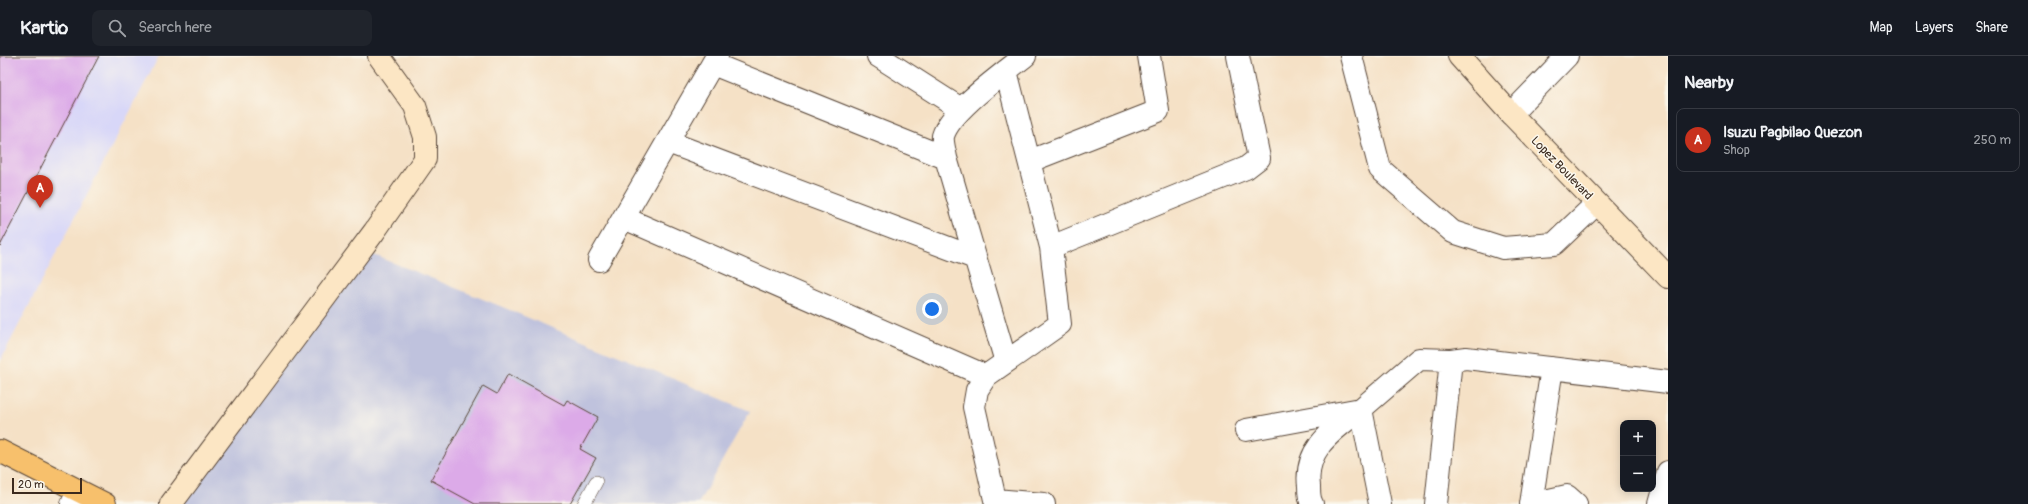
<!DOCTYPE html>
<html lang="en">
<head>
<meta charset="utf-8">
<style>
  :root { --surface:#171b24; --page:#20242c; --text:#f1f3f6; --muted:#9ea1a6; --line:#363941; --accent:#c8321e }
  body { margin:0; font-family:Pangolin,sans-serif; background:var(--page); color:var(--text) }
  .controls { position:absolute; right:12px; bottom:12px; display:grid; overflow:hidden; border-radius:8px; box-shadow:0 2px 10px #0003 }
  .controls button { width:36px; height:36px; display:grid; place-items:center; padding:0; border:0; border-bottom:1px solid var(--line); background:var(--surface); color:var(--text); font:20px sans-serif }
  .scale { position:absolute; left:12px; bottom:10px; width:70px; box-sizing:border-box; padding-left:4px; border:2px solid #3b2a1e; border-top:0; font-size:11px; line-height:14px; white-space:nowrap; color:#3b2a1e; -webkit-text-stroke:3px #fbf7ec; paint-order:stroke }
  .you { position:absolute; left:932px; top:253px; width:14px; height:14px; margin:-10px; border:3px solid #fff; border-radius:50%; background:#1a73e8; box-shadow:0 0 0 6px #1a73e833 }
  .badge { display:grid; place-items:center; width:26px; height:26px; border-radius:50%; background:var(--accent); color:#fff; font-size:13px; font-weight:700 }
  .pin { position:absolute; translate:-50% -33px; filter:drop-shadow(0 1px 2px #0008) }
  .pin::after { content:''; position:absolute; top:21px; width:14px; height:12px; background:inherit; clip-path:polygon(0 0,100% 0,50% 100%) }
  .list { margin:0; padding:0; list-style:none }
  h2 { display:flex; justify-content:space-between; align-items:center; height:52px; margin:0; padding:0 16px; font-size:17px }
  h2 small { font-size:13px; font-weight:400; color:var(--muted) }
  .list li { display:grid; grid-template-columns:26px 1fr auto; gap:12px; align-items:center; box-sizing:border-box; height:64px; margin:0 8px 8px; padding:0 8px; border:1px solid var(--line); border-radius:8px }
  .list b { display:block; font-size:15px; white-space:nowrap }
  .list p { margin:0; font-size:13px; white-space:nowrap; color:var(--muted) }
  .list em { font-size:13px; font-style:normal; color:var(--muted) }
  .icon { flex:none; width:22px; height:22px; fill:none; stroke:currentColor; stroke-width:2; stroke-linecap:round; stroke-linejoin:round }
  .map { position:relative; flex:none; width:1668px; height:448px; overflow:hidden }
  header { display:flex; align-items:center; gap:24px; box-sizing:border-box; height:56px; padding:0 20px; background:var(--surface); border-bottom:1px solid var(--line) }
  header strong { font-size:19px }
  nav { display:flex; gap:22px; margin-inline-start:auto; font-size:14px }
  .search { width:280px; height:36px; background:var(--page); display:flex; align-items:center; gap:10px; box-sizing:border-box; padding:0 14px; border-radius:8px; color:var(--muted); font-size:15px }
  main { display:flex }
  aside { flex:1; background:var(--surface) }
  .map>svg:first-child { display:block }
</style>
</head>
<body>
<header>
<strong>Kartio</strong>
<div class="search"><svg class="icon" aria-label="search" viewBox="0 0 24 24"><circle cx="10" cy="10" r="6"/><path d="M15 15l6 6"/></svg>Search here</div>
<nav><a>Map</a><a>Layers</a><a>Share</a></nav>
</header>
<main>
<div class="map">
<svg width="1668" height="448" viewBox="0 0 1668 448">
  <rect width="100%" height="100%" fill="#fbf7ec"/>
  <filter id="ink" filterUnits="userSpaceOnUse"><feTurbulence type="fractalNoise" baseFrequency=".025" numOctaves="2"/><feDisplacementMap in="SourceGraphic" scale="8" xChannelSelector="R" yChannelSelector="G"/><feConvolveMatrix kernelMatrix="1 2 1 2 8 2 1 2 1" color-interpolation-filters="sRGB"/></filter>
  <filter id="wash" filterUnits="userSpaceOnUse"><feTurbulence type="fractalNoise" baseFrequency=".012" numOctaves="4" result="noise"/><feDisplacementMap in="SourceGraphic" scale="16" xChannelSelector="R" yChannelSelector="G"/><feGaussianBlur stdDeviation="0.9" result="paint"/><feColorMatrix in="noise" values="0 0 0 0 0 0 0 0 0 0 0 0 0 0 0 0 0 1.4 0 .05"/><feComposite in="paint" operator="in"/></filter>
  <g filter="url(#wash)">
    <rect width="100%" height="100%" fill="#f5e1c6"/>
    <path fill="#d8d7f8" d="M 0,0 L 159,0 L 0,305 Z"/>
    <path fill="#bfc2dd" d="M 369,197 L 500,250 L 750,355 L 698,448 L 179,448 Z"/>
    <g id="blocks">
      <path fill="#dcaae8" d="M 0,0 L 99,0 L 0,190 Z
        M 508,318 L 564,349 L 567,344 L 598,361 L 580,393 L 596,402 L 570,448 L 475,448 L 431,424 L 483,330 L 497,338 Z"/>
    </g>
  </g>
  <g filter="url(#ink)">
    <use href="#blocks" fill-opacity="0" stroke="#574537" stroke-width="1"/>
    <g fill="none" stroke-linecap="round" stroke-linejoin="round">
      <g stroke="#574537" stroke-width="14">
        <path id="lane" d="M 584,448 L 596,426"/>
      </g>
      <g stroke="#574537" stroke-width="24">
        <path id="street" d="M 878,0 L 961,53
          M 1351,0 L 1380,113 L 1453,176 L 1503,192 L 1554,188 L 1596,148
          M 713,8 L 946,102
          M 1511,58 L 1567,0
          M 668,86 L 975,202
          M 1030,105 L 1158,55 L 1149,0
          M 624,162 L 986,320
          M 1051,191 L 1246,112 L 1259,102 L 1238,0
          M 599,204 L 717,0
          M 1006,306 L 946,102 C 945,96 942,86 943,80 C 950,55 1004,17 1025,0
          M 1246,374 L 1361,353 C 1334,374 1304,392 1309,430 C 1309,436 1309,443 1312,448
          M 995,444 L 1044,448
          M 72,448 L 78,435
          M 996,448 L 974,351 L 977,334 L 986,320 L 1060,268 L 1051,191 L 1006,15
          M 1380,448 L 1361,353 L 1419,303 L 1451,304 L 1466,302 L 1668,326
          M 1436,448 L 1451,304
          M 1531,448 L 1552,312
          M 1531,448 L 1567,440 L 1576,448
          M 1659,448 L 1668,416"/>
      </g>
      <g stroke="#574537" stroke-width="24">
        <path id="secondary" d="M 1459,0 L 1511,58 L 1668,221
          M 171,448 L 374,176 L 425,103 L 425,81 L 415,50 L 379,0"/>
      </g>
      <g stroke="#574537" stroke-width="24">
        <path id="primary" d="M 0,395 L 105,448"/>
      </g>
      <use href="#lane" stroke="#fff" stroke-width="13"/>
      <use href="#street" stroke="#fff" stroke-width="22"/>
      <use href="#secondary" stroke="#fce6c4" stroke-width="22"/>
      <use href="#primary" stroke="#f7c06c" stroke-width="22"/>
    </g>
  </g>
  <g text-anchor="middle" stroke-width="3" stroke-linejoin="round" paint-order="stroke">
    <g font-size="12" fill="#3b2a1e" stroke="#fbf7ec">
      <text transform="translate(1562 112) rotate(46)" y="4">Lopez Boulevard</text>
    </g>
  </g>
</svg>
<div class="controls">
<button>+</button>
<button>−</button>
</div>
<div class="scale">20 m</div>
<div class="you"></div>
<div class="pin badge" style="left:40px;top:152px">A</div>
</div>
<aside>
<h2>Nearby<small></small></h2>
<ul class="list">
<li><span class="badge">A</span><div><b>Isuzu Pagbilao Quezon</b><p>Shop</p></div><em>250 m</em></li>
</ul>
</aside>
</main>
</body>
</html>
